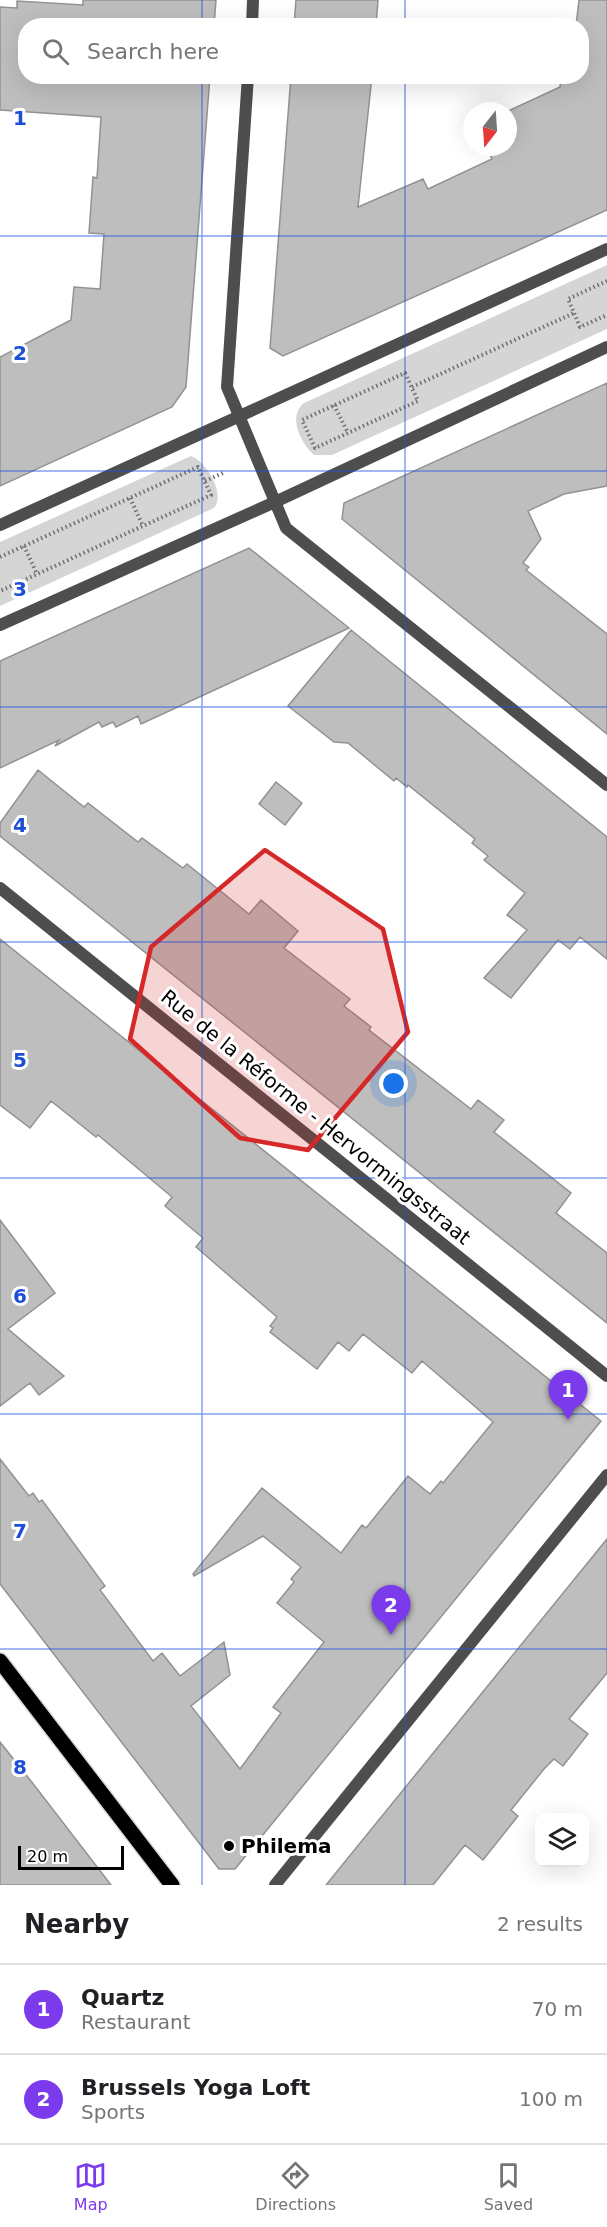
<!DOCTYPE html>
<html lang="en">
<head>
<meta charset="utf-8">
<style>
  :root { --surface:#fff; --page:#f2f2f2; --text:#202124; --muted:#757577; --line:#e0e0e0; --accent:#7c3aed }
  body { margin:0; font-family:"DejaVu Sans",sans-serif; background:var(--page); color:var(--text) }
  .controls { position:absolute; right:18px; bottom:18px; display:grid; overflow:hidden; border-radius:12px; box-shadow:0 6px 24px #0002 }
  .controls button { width:54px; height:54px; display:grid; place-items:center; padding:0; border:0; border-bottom:2px solid var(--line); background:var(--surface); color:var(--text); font:30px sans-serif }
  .compass { position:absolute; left:463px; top:102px; width:54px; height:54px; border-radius:50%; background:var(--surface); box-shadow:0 6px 24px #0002; rotate:197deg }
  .scale { position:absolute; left:18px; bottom:15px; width:106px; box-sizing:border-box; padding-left:6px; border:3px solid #000; border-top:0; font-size:16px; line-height:21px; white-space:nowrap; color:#000; -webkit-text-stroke:4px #fff; paint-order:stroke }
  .you { position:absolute; left:394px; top:1084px; width:21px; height:21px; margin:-15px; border:4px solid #fff; border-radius:50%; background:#1a73e8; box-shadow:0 0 0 9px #1a73e833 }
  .badge { display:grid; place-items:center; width:39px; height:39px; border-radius:50%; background:var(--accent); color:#fff; font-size:20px; font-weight:700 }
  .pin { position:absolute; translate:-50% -50px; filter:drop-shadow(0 2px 3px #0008) }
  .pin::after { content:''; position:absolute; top:32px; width:21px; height:18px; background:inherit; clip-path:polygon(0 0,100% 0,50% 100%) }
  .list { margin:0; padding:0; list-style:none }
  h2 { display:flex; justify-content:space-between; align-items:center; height:78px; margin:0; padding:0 24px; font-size:26px }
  h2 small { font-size:20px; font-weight:400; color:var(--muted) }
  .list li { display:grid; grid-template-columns:39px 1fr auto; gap:18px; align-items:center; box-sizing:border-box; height:90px; padding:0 24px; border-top:2px solid var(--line) }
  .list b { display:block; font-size:22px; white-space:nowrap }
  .list p { margin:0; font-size:20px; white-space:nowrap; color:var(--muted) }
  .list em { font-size:20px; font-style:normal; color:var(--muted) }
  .icon { flex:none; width:33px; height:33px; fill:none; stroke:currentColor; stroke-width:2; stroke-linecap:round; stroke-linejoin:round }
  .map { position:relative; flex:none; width:607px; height:1885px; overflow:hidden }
  .search { position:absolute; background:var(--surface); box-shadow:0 6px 24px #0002; left:18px; right:18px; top:18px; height:66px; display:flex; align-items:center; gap:15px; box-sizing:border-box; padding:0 21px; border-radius:24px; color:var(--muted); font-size:22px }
  .sheet { height:258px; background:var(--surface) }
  nav { display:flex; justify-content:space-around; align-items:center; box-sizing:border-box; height:84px; border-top:2px solid var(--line); background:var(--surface); font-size:16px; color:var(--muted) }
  nav a { display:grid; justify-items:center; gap:3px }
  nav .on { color:var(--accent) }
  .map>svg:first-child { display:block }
</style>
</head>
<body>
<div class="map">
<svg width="607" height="1885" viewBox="0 0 607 1885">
  <rect width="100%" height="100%" fill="#fff"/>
  <path fill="#d5d5d5" d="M 607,265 L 607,329 L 332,455 L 314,455 C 301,443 287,417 304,403 Z
    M 191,456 C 206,461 226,494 214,508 L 0,606 L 0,542 Z"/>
  <path fill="#bebebe" stroke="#929292" stroke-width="1.5" d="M 83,0 L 216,0 L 214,26 L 26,26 L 26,76 L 210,76 L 186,387 L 172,407 L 0,486 L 0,357 L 71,320 L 74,287 L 100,289 L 104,234 L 89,233 L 93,177 L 97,178 L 101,117 L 0,110 L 0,7 L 17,8 L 17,1 L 83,5 Z
    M 296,0 L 378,0 L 376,26 L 294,26 Z
    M 579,0 L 607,0 L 607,210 L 283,356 L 270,348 L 291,76 L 372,76 L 358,207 L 423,179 L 428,189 L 492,159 L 486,147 L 508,147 L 508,111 L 560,87 L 561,76 L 582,76 L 582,26 L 576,26 Z
    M 607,383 L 607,486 L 564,494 L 528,511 L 541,539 L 523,563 L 529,567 L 526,570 L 607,634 L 607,734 L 342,519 L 344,503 Z
    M 249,548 L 349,628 L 141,724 L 138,716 L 116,727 L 113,722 L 102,727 L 99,722 L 55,746 L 59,740 L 0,768 L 0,661 Z
    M 351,630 L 607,837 L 607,959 L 580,937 L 570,949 L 558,940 L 511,998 L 484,978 L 527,930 L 507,915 L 525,893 L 484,860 L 488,856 L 472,843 L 475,839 L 408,785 L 407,787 L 396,778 L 394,781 L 348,743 L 334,742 L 288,706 Z
    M 38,770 L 84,807 L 88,803 L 138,842 L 142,838 L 183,868 L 187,864 L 249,914 L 261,900 L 298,931 L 284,948 L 350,999 L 344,1006 L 371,1027 L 369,1030 L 471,1109 L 478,1100 L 504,1120 L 494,1132 L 571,1193 L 556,1213 L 607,1253 L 607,1323 L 0,836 L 0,823 Z
    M 276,782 L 302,803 L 285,825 L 259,804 Z
    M 0,939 L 601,1421 L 235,1869 L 219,1869 L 0,1584 L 0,1459 L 29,1496 L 33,1493 L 39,1502 L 42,1500 L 105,1586 L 100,1590 L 153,1661 L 162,1653 L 180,1676 L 224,1642 L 230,1675 L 191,1706 L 240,1769 L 281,1713 L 273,1707 L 324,1642 L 277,1603 L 294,1582 L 291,1579 L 301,1567 L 263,1536 L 194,1576 L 193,1574 L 262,1488 L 341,1553 L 362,1525 L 366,1528 L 408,1476 L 430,1494 L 441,1481 L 443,1483 L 493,1422 L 422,1361 L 412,1373 L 363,1334 L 349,1351 L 338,1342 L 317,1369 L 270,1332 L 273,1328 L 270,1326 L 277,1317 L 196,1247 L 203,1238 L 165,1206 L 172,1197 L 98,1135 L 96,1137 L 51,1101 L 30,1128 L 0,1105 Z
    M 0,1220 L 55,1293 L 8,1329 L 64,1376 L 39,1395 L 30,1383 L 0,1406 Z
    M 607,1539 L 607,1673 L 569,1719 L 588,1734 L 563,1766 L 554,1759 L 544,1769 L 511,1810 L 518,1816 L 483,1860 L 465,1845 L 433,1885 L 326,1885 Z
    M 0,1742 L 31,1781 L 111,1885 L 0,1885 Z"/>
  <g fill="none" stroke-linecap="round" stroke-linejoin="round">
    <g stroke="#dbdbdb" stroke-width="18">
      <path id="primary" d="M 0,1661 L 172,1885"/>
    </g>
    <path stroke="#707070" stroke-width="4" stroke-dasharray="1.5 3" stroke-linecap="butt" d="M 607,281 L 568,299 L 580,327 L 607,315
      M 405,373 L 418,401 L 315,448 L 302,420 Z
      M 412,387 L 574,313
      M 334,405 L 348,433
      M 205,481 L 223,473
      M 130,498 L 143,526
      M 24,546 L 37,574
      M 0,557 L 198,467 L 211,495 L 0,591"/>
    <path stroke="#4e4e4e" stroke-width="12" d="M 252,26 L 253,0
      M 248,76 L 227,387 L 286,528 L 607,785
      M 0,525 L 607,249
      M 0,625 L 275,502 L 607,347
      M 0,888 L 607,1376
      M 275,1885 L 607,1475"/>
    <use href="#primary" stroke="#000" stroke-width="15"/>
  </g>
  <path fill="#d62828" fill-opacity="0.2" stroke="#d62828" stroke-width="4.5" stroke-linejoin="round" d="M 265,850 L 383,929 L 408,1032 L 308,1150 L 240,1138 L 130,1039 L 151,947 Z"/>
  <path fill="none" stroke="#1d4ed8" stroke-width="1.5" stroke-opacity="0.55" d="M 202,0 L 202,26M 405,0 L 405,26M 202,76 L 202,1885M 405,76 L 405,1885M 0,236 L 607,236M 0,471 L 607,471M 0,707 L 607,707M 0,942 L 607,942M 0,1178 L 607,1178M 0,1414 L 607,1414M 0,1649 L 607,1649"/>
  <circle fill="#000" stroke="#fff" stroke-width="2" cx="229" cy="1846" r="6"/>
  <g text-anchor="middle" stroke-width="6" stroke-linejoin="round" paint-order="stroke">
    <g font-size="20" fill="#000" stroke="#fff">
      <text transform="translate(316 1117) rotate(39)" y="7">Rue de la Réforme - Hervormingsstraat</text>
    </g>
    <g font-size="20" font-weight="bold" fill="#000" stroke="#fff" text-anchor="start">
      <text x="241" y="1853">Philema</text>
    </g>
  </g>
  <g font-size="20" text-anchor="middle" font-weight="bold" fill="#1d4ed8" stroke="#fff" stroke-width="6" stroke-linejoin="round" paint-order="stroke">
    <text x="20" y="125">1</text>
    <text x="20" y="360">2</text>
    <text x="20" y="596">3</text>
    <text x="20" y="832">4</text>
    <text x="20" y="1067">5</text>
    <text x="20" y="1303">6</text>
    <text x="20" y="1538">7</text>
    <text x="20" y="1774">8</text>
  </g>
</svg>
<div class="controls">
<button><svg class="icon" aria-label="layers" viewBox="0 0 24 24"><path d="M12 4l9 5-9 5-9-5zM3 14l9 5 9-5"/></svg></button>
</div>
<svg class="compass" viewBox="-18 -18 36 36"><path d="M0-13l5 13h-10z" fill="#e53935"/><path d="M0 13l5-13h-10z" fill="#757577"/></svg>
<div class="scale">20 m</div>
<div class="you"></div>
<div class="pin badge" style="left:568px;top:1420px">1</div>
<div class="pin badge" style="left:391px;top:1635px">2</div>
<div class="search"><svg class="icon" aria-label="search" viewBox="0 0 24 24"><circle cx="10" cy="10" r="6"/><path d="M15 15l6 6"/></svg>Search here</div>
</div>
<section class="sheet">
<h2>Nearby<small>2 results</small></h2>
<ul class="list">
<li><span class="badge">1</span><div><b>Quartz</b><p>Restaurant</p></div><em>70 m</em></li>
<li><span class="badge">2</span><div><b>Brussels Yoga Loft</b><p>Sports</p></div><em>100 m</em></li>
</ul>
</section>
<nav>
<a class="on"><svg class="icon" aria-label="map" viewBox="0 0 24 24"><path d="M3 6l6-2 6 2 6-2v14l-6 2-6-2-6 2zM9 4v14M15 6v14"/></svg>Map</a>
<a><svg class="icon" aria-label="directions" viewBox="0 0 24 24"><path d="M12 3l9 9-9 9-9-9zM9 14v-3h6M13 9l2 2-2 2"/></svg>Directions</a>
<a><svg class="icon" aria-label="saved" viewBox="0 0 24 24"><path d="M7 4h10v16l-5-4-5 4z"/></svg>Saved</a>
</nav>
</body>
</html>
